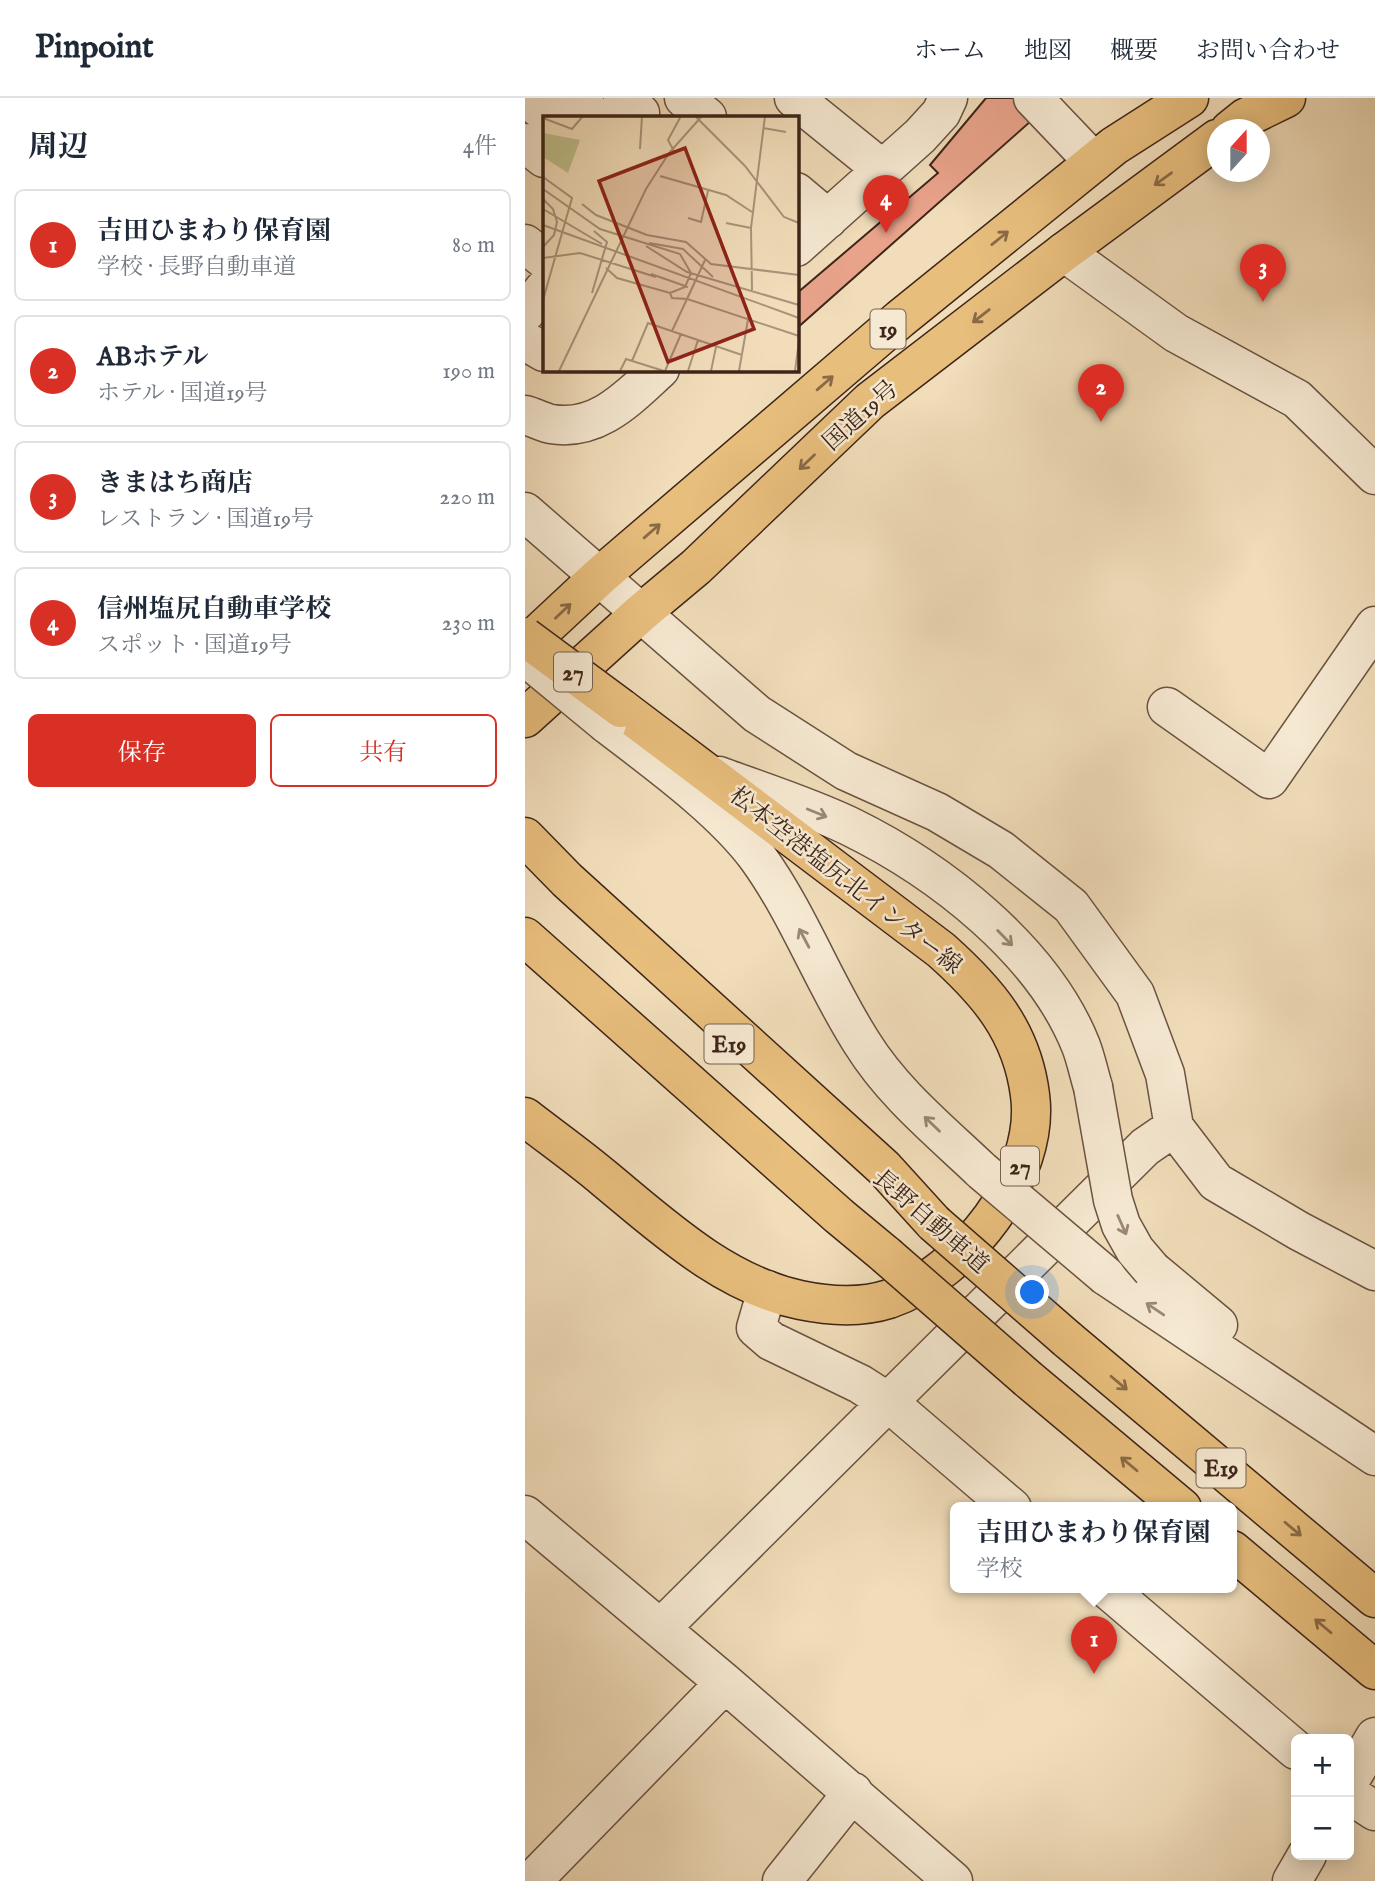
<!DOCTYPE html>
<html lang="ja">
<head>
<meta charset="utf-8">
<style>
  :root { --surface:#fff; --page:#f2f2f3; --text:#1f2937; --muted:#747a83; --line:#e0e1e3; --accent:#d93025 }
  body { margin:0; font-family:"IM FELL English","Noto Serif JP",serif; background:var(--page); color:var(--text) }
  .controls { position:absolute; right:21px; bottom:21px; display:grid; overflow:hidden; border-radius:10px; box-shadow:0 4px 18px #0003 }
  .controls button { width:63px; height:63px; display:grid; place-items:center; padding:0; border:0; border-bottom:2px solid var(--line); background:var(--surface); color:var(--text); font:35px sans-serif }
  .compass { position:absolute; left:682px; top:21px; width:63px; height:63px; border-radius:50%; background:var(--surface); box-shadow:0 4px 18px #0003; rotate:21deg }
  .you { position:absolute; left:508px; top:1195px; width:24px; height:24px; margin:-18px; border:5px solid #fff; border-radius:50%; background:#1a73e8; box-shadow:0 0 0 10px #1a73e833 }
  .badge { display:grid; place-items:center; width:46px; height:46px; border-radius:50%; background:var(--accent); color:#fff; font-size:23px; font-weight:700 }
  .pin { position:absolute; translate:-50% -58px; filter:drop-shadow(0 2px 4px #0008) }
  .pin::after { content:''; position:absolute; top:37px; width:24px; height:21px; background:inherit; clip-path:polygon(0 0,100% 0,50% 100%) }
  .popup { position:absolute; left:425px; top:1404px; width:287px; height:91px; box-sizing:border-box; display:grid; place-content:center; border-radius:10px; background:var(--surface); filter:drop-shadow(0 2px 5px #0005); font-size:23px; white-space:nowrap; color:var(--muted) }
  .popup b { font-size:26px; color:var(--text) }
  .popup::after { content:''; position:absolute; left:50%; top:100%; margin-left:-14px; border:14px solid transparent; border-top-color:var(--surface) }
  .list { margin:0; padding:0; list-style:none }
  h2 { display:flex; justify-content:space-between; align-items:center; height:91px; margin:0; padding:0 28px; font-size:30px }
  h2 small { font-size:23px; font-weight:400; color:var(--muted) }
  .list li { display:grid; grid-template-columns:46px 1fr auto; gap:21px; align-items:center; box-sizing:border-box; height:112px; margin:0 14px 14px; padding:0 14px; border:2px solid var(--line); border-radius:10px }
  .list b { display:block; font-size:26px; white-space:nowrap }
  .list p { margin:0; font-size:23px; white-space:nowrap; color:var(--muted) }
  .list em { font-size:23px; font-style:normal; color:var(--muted) }
  .actions { display:flex; gap:14px; padding:21px 28px }
  .actions a { flex:1; padding:16px 0; border:2px solid var(--accent); border-radius:10px; text-align:center; font-size:24px; color:var(--accent) }
  .actions .main { background:var(--accent); color:#fff }
  .map { position:relative; flex:none; width:850px; height:1783px; overflow:hidden }
  header { display:flex; align-items:center; gap:42px; box-sizing:border-box; height:98px; padding:0 35px; background:var(--surface); border-bottom:2px solid var(--line) }
  header strong { font-size:33px }
  nav { display:flex; gap:38px; margin-inline-start:auto; font-size:24px }
  main { display:flex }
  aside { flex:1; background:var(--surface) }
  .map>svg:first-child { display:block }
</style>
</head>
<body>
<header>
<strong>Pinpoint</strong>
<nav><a>ホーム</a><a>地図</a><a>概要</a><a>お問い合わせ</a></nav>
</header>
<main>
<aside>
<h2>周辺<small>4件</small></h2>
<ul class="list">
<li><span class="badge">1</span><div><b>吉田ひまわり保育園</b><p>学校 · 長野自動車道</p></div><em>80 m</em></li>
<li><span class="badge">2</span><div><b>ABホテル</b><p>ホテル · 国道19号</p></div><em>190 m</em></li>
<li><span class="badge">3</span><div><b>きまはち商店</b><p>レストラン · 国道19号</p></div><em>220 m</em></li>
<li><span class="badge">4</span><div><b>信州塩尻自動車学校</b><p>スポット · 国道19号</p></div><em>230 m</em></li>
</ul>
<div class="actions"><a class="main">保存</a><a>共有</a></div>
</aside>
<div class="map">
<svg width="850" height="1783" viewBox="0 0 850 1783">
  <rect width="100%" height="100%" fill="#f1ddba"/>
  <filter id="stains"><feTurbulence type="fractalNoise" baseFrequency=".00286" numOctaves="4"/><feColorMatrix values="0 0 0 0 .2 0 0 0 0 .09 0 0 0 0 .02 0 0 0 .5 -.17"/></filter>
  <radialGradient id="worn" r=".72"><stop offset=".6" stop-color="#630" stop-opacity="0"/><stop offset="1" stop-color="#630" stop-opacity=".3"/></radialGradient>
  <path fill="#e9a38b" stroke="#3e2519" stroke-width="2" d="M 461,0 L 532,0 L 271,231 L 271,196 L 413,75 L 405,67 Z"/>
  <g fill="none" stroke-linecap="round" stroke-linejoin="round">
    <g stroke="#6b5341" stroke-width="41">
      <path id="minor" d="M 2,0 L 25,19
        M 47,0 L 71,19
        M 98,0 L 115,15 L 112,19
        M 159,0 L 182,19
        M 269,0 L 358,72
        M 508,0 L 569,64
        M 0,45 L 19,60
        M 271,94 L 303,121
        M 0,146 L 19,161
        M 271,149 L 395,38 L 416,15 L 423,0
        M 539,154 L 651,235 L 772,301 L 850,377
        M 0,215 L 19,191
        M 0,243 L 19,254
        M 0,317 C 8,319 17,324 26,326 C 73,334 104,299 135,271
        M 0,414 L 232,616 L 321,673 L 412,714 L 476,752 L 546,808 L 610,896 L 640,976 L 649,1029 L 691,1084 L 774,1133 L 850,1173
        M 642,609 L 744,681 L 850,528
        M 82,626 C 130,663 197,711 233,760 C 274,817 299,886 337,945 C 368,995 415,1033 457,1073
        M 194,678 C 237,694 282,708 324,728 C 414,772 518,852 556,948 C 561,961 564,976 568,989
        M 627,1172 L 693,1227
        M 581,1178 L 850,1358
        M 487,1410 L 363,1304 L 620,1049 L 649,1029
        M 0,1417 L 200,1585 L 428,1783
        M 581,1490 L 771,1652
        M 136,1530 L 363,1304 L 335,1286 L 246,1243 L 231,1230 L 242,1192
        M 824,1684 L 850,1639
        M 824,1696 L 850,1713
        M 7,1783 L 200,1585
        M 257,1783 L 328,1694
        M 767,1783 L 782,1757"/>
    </g>
    <g stroke="#3e2519" stroke-width="41">
      <path id="major" d="M 0,1019 C 27,1040 54,1059 80,1081 C 138,1129 199,1186 275,1202 C 304,1208 336,1210 364,1201 C 439,1175 516,1078 505,997 C 497,933 462,893 416,852 L 96,610"/>
    </g>
    <g stroke="#3e2519" stroke-width="41">
      <path id="highway" d="M 705,32 L 720,20 L 761,0
        M 0,548 L 75,478 L 375,221 L 589,48 L 664,0
        M 0,620 L 116,515 L 171,469 L 345,303 L 539,154 L 692,41
        M 0,739 L 42,782 L 359,1070 L 409,1125
        M 0,839 L 314,1118 L 361,1157
        M 542,1241 L 850,1500
        M 503,1281 L 657,1410
        M 707,1452 L 850,1572"/>
    </g>
    <use href="#minor" stroke="#f6e9d2" stroke-width="38"/>
    <use href="#major" stroke="#e8be7d" stroke-width="38"/>
    <use href="#highway" stroke="#e8be7d" stroke-width="38"/>
    <g stroke="#6b5341" stroke-width="41" stroke-linecap="butt">
      <path id="minor-bridge" d="M 8,565 L 82,626
        M 568,989 L 588,1102 L 596,1127 L 610,1152 L 627,1172
        M 457,1073 L 581,1178"/>
    </g>
    <g stroke="#3e2519" stroke-width="41" stroke-linecap="butt">
      <path id="major-bridge" d="M 0,539 L 96,610"/>
    </g>
    <g stroke="#3e2519" stroke-width="41" stroke-linecap="butt">
      <path id="highway-bridge" d="M 409,1125 L 542,1241
        M 361,1157 L 503,1281"/>
    </g>
    <use href="#minor-bridge" stroke="#f6e9d2" stroke-width="38"/>
    <use href="#major-bridge" stroke="#e8be7d" stroke-width="38"/>
    <use href="#highway-bridge" stroke="#e8be7d" stroke-width="38"/>
  </g>
  <defs><path id="oneway-shaft" d="M-6 0H5M1.5-3L5.5 0L1.5 3" fill="none" stroke-width="1.6" stroke-linecap="round" stroke-linejoin="round" transform="scale(1.75)"/></defs>
  <g stroke="#8a6a46">
    <use href="#oneway-shaft" transform="translate(638 81) rotate(144)"/>
    <use href="#oneway-shaft" transform="translate(475 140) rotate(-39)"/>
    <use href="#oneway-shaft" transform="translate(456 218) rotate(142)"/>
    <use href="#oneway-shaft" transform="translate(300 285) rotate(-41)"/>
    <use href="#oneway-shaft" transform="translate(282 364) rotate(136)"/>
    <use href="#oneway-shaft" transform="translate(127 433) rotate(-41)"/>
    <use href="#oneway-shaft" transform="translate(38 513) rotate(-43)"/>
    <use href="#oneway-shaft" transform="translate(594 1285) rotate(40)"/>
    <use href="#oneway-shaft" transform="translate(604 1366) rotate(-140)"/>
    <use href="#oneway-shaft" transform="translate(768 1431) rotate(40)"/>
    <use href="#oneway-shaft" transform="translate(798 1528) rotate(-140)"/>
  </g>
  <g stroke="#9a8776">
    <use href="#oneway-shaft" transform="translate(292 715) rotate(22)"/>
    <use href="#oneway-shaft" transform="translate(279 840) rotate(-118)"/>
    <use href="#oneway-shaft" transform="translate(480 840) rotate(46)"/>
    <use href="#oneway-shaft" transform="translate(407 1026) rotate(-136)"/>
    <use href="#oneway-shaft" transform="translate(597 1127) rotate(66)"/>
    <use href="#oneway-shaft" transform="translate(630 1211) rotate(-146)"/>
  </g>
  <g text-anchor="middle" stroke-width="5" stroke-linejoin="round" paint-order="stroke">
    <g fill="#f6e9d2" stroke="#756050" stroke-width="2">
      <rect x="345.5" y="211.5" width="35" height="39" rx="5"/>
      <rect x="29" y="554.5" width="38" height="39" rx="5"/>
      <rect x="179.5" y="926.5" width="49" height="39" rx="5"/>
      <rect x="476" y="1048.5" width="38" height="39" rx="5"/>
      <rect x="671.5" y="1350.5" width="49" height="39" rx="5"/>
    </g>
    <g font-size="23" font-weight="bold" fill="#3e2519">
      <text x="363" y="239">19</text>
      <text x="48" y="582">27</text>
      <text x="204" y="954">E19</text>
      <text x="495" y="1076">27</text>
      <text x="696" y="1378">E19</text>
    </g>
    <g font-size="24" fill="#3e2519" stroke="#f6e9d2">
      <text transform="translate(335 317) rotate(-42)" y="8">国道19号</text>
      <text transform="translate(321 782) rotate(38)" y="8">松本空港塩尻北インター線</text>
      <text transform="translate(406 1123) rotate(41)" y="8">長野自動車道</text>
    </g>
  </g>
  <g transform="translate(18 18)">
    <rect width="256" height="256" fill="#f1ddba"/>
    <path d="M 0,17 L 37,24 L 25,57 L 0,41 Z" fill="#bec08c"/>
    <path fill="none" stroke="#a9937a" stroke-width="2" d="M 152,0 L 202,50 L 241,101 L 256,107M 0,2 L 29,13 L 40,0M 220,12 L 243,16M 97,33 L 99,0M 132,37 L 125,24 L 138,0M 117,60 L 183,79 L 209,96M 0,61 L 29,82 L 0,184M 0,73 L 57,113 L 137,138 L 148,157 L 142,171 L 127,177 L 74,162 L 63,152M 0,83 L 10,93 L 14,106 L 11,119 L 0,131M 39,88 L 53,99 L 104,119 L 143,126 L 168,148 L 256,159M 0,93 L 59,128M 145,102 L 158,106 L 165,75M 183,107 L 208,112M 0,109 L 256,202M 106,127 L 140,133 L 170,161M 103,130 L 144,156 L 256,189M 0,142 L 37,137 L 113,161M 162,144 L 144,183 L 256,220M 108,158 L 145,171M 209,174 L 208,112 L 222,0M 49,177 L 64,126 L 51,115M 127,177 L 129,182 L 144,183 L 129,215M 89,245 L 105,207 L 199,239M 16,255 L 103,73 L 126,37 L 159,0M 77,255 L 83,243 L 121,255M 122,255 L 138,218M 145,255 L 155,224M 168,255 L 173,231M 196,255 L 206,198M 252,255 L 256,225"/>
    <path fill="#8f2418" fill-opacity="0.15" stroke="#8f2418" stroke-width="3.5" d="M 142,32 L 211,213 L 125,246 L 56,65 Z"/>
    <rect width="256" height="256" fill="none" stroke="#3e2519" stroke-width="3.5"/>
  </g>
  <rect width="100%" height="100%" filter="url(#stains)"/>
  <rect width="100%" height="100%" fill="url(#worn)"/>
</svg>
<div class="controls">
<button>+</button>
<button>−</button>
</div>
<svg class="compass" viewBox="-18 -18 36 36"><path d="M0-13l5 13h-10z" fill="#e53935"/><path d="M0 13l5-13h-10z" fill="#747a83"/></svg>
<div class="you"></div>
<div class="pin badge" style="left:569px;top:1576px">1</div>
<div class="popup"><b>吉田ひまわり保育園</b>学校</div>
<div class="pin badge" style="left:576px;top:324px">2</div>
<div class="pin badge" style="left:738px;top:204px">3</div>
<div class="pin badge" style="left:361px;top:135px">4</div>
</div>
</main>
</body>
</html>
